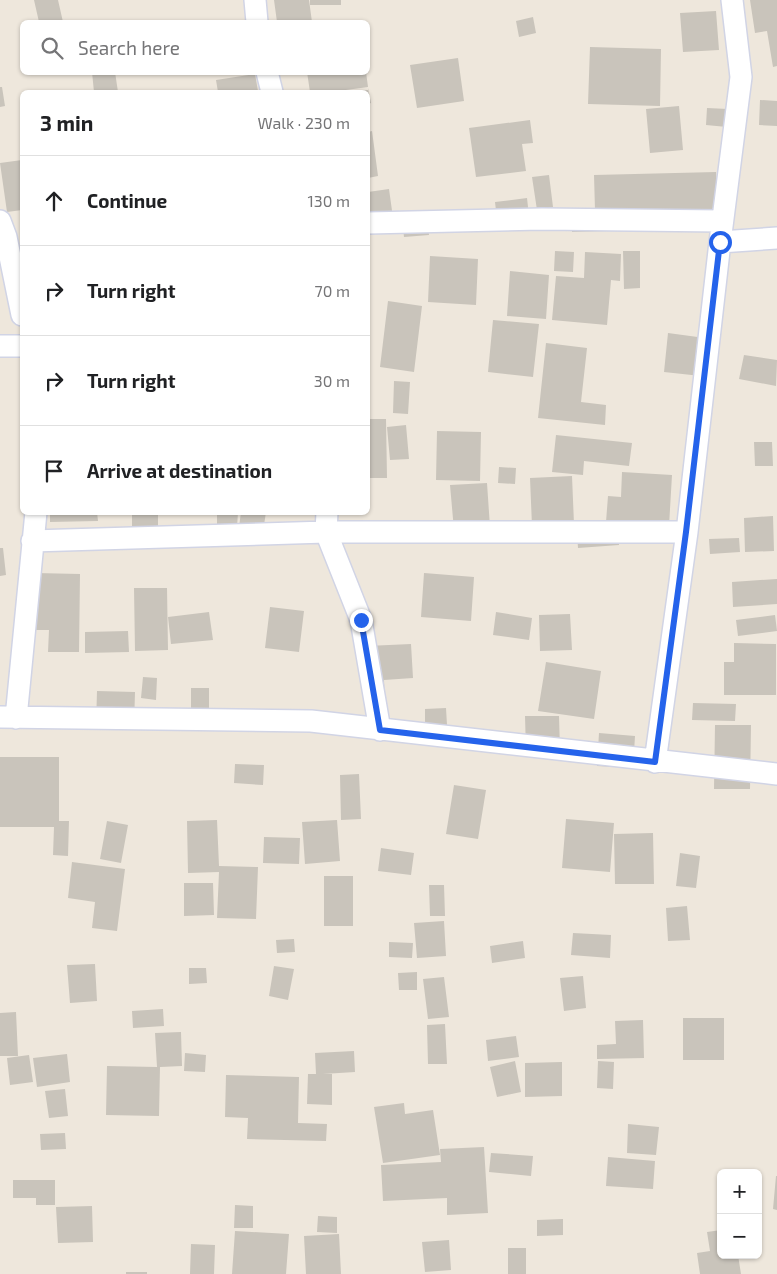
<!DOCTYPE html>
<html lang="en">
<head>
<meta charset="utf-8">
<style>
  :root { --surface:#fff; --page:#f2f2f2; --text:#202124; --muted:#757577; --line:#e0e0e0 }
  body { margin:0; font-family:"Exo 2",sans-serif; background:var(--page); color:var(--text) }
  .controls { position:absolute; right:15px; bottom:15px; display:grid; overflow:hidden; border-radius:8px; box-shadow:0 1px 4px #0004 }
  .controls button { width:45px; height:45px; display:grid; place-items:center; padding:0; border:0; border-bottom:1px solid var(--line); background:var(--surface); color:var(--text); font:25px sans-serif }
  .stop { position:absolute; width:15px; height:15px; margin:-11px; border:4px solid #2563eb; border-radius:50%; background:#fff }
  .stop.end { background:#2563eb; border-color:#fff; box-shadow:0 1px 5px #0008 }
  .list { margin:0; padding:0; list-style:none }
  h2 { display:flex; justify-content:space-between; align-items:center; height:65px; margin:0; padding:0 20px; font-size:21px }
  h2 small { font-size:16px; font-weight:400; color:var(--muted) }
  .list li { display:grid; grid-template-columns:32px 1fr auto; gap:15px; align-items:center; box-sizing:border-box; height:90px; padding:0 20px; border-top:1px solid var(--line) }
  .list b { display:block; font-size:19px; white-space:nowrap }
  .list em { font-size:16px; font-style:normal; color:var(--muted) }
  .icon { flex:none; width:28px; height:28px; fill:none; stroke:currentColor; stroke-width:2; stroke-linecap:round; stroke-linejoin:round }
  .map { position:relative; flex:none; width:777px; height:1274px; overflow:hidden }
  .search { position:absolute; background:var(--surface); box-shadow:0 1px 4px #0004; left:20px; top:20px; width:350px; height:55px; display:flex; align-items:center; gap:12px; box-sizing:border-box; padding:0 18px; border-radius:8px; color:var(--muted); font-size:19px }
  .panel { position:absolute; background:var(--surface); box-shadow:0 1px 4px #0004; left:20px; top:90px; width:350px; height:425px; border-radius:8px }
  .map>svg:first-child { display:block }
</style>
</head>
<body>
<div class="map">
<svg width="777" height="1274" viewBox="0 0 777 1274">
  <rect width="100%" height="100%" fill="#eee7dc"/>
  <path fill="#c9c4bb" d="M 34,0 L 58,0 L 63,22 L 39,22 Z
    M 274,0 L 309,0 L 312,22 L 277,22 Z
    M 310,0 L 341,0 L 341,5 L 310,5 Z
    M 750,0 L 777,0 L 777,66 L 773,67 L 767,31 L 755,33 Z
    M 716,11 L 719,50 L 683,52 L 680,13 Z
    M 533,17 L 536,33 L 519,37 L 516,21 Z
    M 590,47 L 661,49 L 660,106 L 588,104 Z
    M 458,58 L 464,101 L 417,108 L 410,65 Z
    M 92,72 L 115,72 L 118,92 L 94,92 Z
    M 307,72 L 366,72 L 368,87 L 331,92 L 310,92 Z
    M 255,74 L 258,91 L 218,92 L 216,80 Z
    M 0,87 L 2,87 L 5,106 L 0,107 Z
    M 368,88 L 371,103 L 368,104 L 368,92 L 356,91 L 368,90 Z
    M 760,100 L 777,101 L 777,126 L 759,125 Z
    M 679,106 L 683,150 L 650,153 L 646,109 Z
    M 707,108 L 728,109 L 727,127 L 706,125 Z
    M 530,120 L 533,143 L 522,144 L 526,171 L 476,177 L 469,128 Z
    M 372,131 L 378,176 L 368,178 L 368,132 Z
    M 22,160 L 22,210 L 7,212 L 0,163 Z
    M 716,172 L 718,228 L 572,232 L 572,210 L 595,210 L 594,175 Z
    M 549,175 L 553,207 L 537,210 L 532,177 Z
    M 389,189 L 394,225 L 368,229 L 368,192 Z
    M 527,198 L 530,225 L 498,228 L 495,202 Z
    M 427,217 L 429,235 L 404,237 L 402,219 Z
    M 555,251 L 574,252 L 573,272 L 554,271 Z
    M 623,251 L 640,251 L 640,288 L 624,289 Z
    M 585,252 L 621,254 L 620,281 L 611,280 L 607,325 L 552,320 L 556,276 L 584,278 Z
    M 430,256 L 478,259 L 476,305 L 428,302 Z
    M 510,271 L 549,275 L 546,319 L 507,316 Z
    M 388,301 L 422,306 L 414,372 L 380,367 Z
    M 493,320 L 539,324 L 533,377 L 488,372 Z
    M 668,333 L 705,338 L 701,376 L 664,372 Z
    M 546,343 L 587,348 L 581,402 L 606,405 L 605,425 L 538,418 Z
    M 744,355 L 777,360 L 776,386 L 739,379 Z
    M 394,381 L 410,382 L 408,414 L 393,413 Z
    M 368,419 L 386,419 L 387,478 L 368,478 Z
    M 406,425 L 409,459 L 390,460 L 387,427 Z
    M 437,431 L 481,432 L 480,481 L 436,480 Z
    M 556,435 L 632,443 L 629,466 L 584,461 L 583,475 L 552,472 Z
    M 754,442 L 772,442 L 773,466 L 755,466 Z
    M 499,467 L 516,468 L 515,484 L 498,483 Z
    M 622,472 L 672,475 L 669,526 L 606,522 L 608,496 L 621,497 Z
    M 572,476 L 574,524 L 532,526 L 530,478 Z
    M 487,483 L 490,527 L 454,530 L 450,485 Z
    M 50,512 L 97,512 L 98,521 L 50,522 Z
    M 132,512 L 158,512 L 158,528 L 132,528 Z
    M 217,512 L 238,512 L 237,528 L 217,527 Z
    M 241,512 L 266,512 L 263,532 L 239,527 Z
    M 773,516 L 774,551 L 745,552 L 744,518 Z
    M 618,529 L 619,545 L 578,548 L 577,532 Z
    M 739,538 L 740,552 L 710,554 L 709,539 Z
    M 0,548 L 3,548 L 6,575 L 0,576 Z
    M 35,573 L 80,574 L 79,652 L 48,652 L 49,630 L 34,630 Z
    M 424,573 L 474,577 L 471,621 L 421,617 Z
    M 777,579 L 777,604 L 733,607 L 732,582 Z
    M 134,588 L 167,588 L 168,650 L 135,651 Z
    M 270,607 L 304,611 L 299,652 L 265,648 Z
    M 209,612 L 213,640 L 171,644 L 168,617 Z
    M 496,612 L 532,618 L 529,640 L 493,635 Z
    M 570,614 L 572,650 L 540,651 L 539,615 Z
    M 775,615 L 777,631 L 738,636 L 736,620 Z
    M 128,631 L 129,652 L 85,653 L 85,632 Z
    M 734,643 L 776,644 L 776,695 L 724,695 L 724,662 L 734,662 Z
    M 411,644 L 413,678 L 384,680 L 386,729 L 367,646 Z
    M 546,662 L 601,671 L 594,719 L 538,711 Z
    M 143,677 L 157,678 L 156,700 L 141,698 Z
    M 191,688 L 209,688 L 209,714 L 191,714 Z
    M 97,691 L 135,692 L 134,727 L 96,726 Z
    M 693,703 L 736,704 L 735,721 L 692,720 Z
    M 446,708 L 447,725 L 425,725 L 425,709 Z
    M 525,716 L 559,716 L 560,750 L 526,751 Z
    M 715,725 L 751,725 L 750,789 L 714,789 Z
    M 599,733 L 635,736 L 633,768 L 597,766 Z
    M 0,757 L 59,757 L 59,821 L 69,821 L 68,856 L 53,855 L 54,827 L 0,827 Z
    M 235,764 L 264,765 L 263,785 L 234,783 Z
    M 359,774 L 361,819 L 341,820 L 340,775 Z
    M 454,785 L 486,790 L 478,839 L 446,834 Z
    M 566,819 L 614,823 L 610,872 L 562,868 Z
    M 217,820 L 219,866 L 258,867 L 256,919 L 217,918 L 219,872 L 188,873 L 187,821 Z
    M 337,820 L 340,861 L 305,864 L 302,822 Z
    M 107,821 L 128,825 L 121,863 L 100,859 Z
    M 653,833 L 654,884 L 615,884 L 614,834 Z
    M 264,837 L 300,838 L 299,864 L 263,863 Z
    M 381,848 L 414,853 L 411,875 L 378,871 Z
    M 680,853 L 700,856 L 696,888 L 676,886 Z
    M 72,862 L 125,869 L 117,931 L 92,928 L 95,902 L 68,898 Z
    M 324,876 L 353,876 L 353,926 L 324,926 Z
    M 184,883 L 213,883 L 214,915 L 184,916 Z
    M 429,885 L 444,885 L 445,916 L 430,916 Z
    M 687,906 L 690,940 L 668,941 L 666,908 Z
    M 444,921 L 446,956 L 417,958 L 414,923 Z
    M 573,933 L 611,935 L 610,958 L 571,955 Z
    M 294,939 L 295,952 L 277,953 L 276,940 Z
    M 523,941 L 525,958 L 492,963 L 490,946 Z
    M 389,942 L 413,943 L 412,958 L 389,957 Z
    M 95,964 L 97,1001 L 70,1003 L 67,965 Z
    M 274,966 L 294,969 L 288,1000 L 269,996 Z
    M 189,968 L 206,968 L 207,983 L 189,984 Z
    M 417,972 L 417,990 L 399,990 L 398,973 Z
    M 583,976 L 586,1008 L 564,1011 L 560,978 Z
    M 444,977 L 449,1017 L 428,1019 L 423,979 Z
    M 163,1009 L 164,1026 L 133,1028 L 132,1011 Z
    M 16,1012 L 18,1056 L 0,1056 L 0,1013 Z
    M 683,1018 L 724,1018 L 724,1060 L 683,1060 Z
    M 643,1020 L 644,1058 L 597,1059 L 597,1045 L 616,1044 L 615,1021 Z
    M 445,1024 L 447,1064 L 428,1064 L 427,1025 Z
    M 181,1032 L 182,1066 L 160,1067 L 159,1116 L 106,1115 L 107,1066 L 157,1067 L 155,1033 Z
    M 516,1036 L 519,1057 L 488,1061 L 486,1040 Z
    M 354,1051 L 355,1072 L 323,1074 L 332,1074 L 332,1105 L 307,1104 L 308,1074 L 316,1074 L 315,1053 Z
    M 185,1053 L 206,1055 L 205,1072 L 184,1071 Z
    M 67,1054 L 70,1082 L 37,1087 L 33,1058 Z
    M 29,1055 L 33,1082 L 10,1085 L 7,1058 Z
    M 515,1061 L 521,1092 L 497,1097 L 490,1067 Z
    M 598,1061 L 614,1062 L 613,1089 L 597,1088 Z
    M 562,1062 L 562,1096 L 525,1097 L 525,1063 Z
    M 226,1075 L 299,1077 L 298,1123 L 327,1124 L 326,1141 L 247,1139 L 248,1118 L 225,1117 Z
    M 65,1089 L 68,1116 L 49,1118 L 45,1091 Z
    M 404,1103 L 405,1114 L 433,1110 L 440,1155 L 383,1163 L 374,1107 Z
    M 628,1124 L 659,1127 L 656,1155 L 627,1153 Z
    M 65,1133 L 66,1149 L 41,1150 L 40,1134 Z
    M 484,1147 L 488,1213 L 447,1215 L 447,1198 L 383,1201 L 381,1165 L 441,1162 L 440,1149 Z
    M 491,1153 L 533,1156 L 531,1176 L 489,1172 Z
    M 608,1157 L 655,1161 L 653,1189 L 606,1186 Z
    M 776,1176 L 777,1176 L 777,1210 L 773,1209 Z
    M 13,1180 L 55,1180 L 55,1205 L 36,1205 L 36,1198 L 13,1198 Z
    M 235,1205 L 253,1206 L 253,1228 L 234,1228 Z
    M 92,1206 L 93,1242 L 58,1243 L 56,1207 Z
    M 318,1216 L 337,1217 L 337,1233 L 317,1232 Z
    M 563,1219 L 563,1235 L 537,1236 L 537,1220 Z
    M 721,1230 L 721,1255 L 738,1255 L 741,1274 L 700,1274 L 697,1253 L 710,1251 L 707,1232 Z
    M 235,1231 L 289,1234 L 286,1274 L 232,1274 Z
    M 339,1234 L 341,1274 L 306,1274 L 304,1236 Z
    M 449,1240 L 451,1270 L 425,1272 L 422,1242 Z
    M 191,1244 L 215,1245 L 214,1274 L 190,1274 Z
    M 508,1248 L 526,1248 L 526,1274 L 508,1274 Z
    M 126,1272 L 147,1272 L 147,1274 L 126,1274 Z"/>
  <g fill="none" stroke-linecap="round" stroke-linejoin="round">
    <g stroke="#d1d4e5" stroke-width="24">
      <path id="street" d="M 255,0 L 257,22
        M 267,72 L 272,92
        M 0,221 L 6,237 L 22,315
        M 368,223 L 542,219 L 722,221
        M 720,242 L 777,238
        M 0,346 L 22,346
        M 327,512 L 326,532 L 361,620 L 380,730
        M 32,541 L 326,532 L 687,532
        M 0,717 L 311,721 L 777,774
        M 16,718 L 36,512
        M 655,762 L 687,532 L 720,242 L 741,77 L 732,0"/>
    </g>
    <use href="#street" stroke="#fff" stroke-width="21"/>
  </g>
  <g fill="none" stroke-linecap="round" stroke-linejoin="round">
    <path stroke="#2563eb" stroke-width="6" d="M 361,620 L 380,730 L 655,762 L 686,532 L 720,242"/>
  </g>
</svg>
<div class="controls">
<button>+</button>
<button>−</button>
</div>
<div class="stop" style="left:720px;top:242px"></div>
<div class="stop end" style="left:361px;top:620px"></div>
<div class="search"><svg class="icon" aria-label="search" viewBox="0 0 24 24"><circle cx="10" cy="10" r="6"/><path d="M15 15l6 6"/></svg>Search here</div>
<section class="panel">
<h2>3 min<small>Walk · 230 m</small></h2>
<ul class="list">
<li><svg class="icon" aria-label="ahead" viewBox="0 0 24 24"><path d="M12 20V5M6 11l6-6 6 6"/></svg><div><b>Continue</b></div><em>130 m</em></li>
<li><svg class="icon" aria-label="right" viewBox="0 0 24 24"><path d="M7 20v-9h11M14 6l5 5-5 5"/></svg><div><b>Turn right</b></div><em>70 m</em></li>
<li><svg class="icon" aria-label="right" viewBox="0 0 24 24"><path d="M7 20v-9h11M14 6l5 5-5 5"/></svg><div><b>Turn right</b></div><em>30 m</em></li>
<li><svg class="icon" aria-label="arrive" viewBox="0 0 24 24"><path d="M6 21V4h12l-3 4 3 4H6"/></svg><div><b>Arrive at destination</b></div></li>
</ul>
</section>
</div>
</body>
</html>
